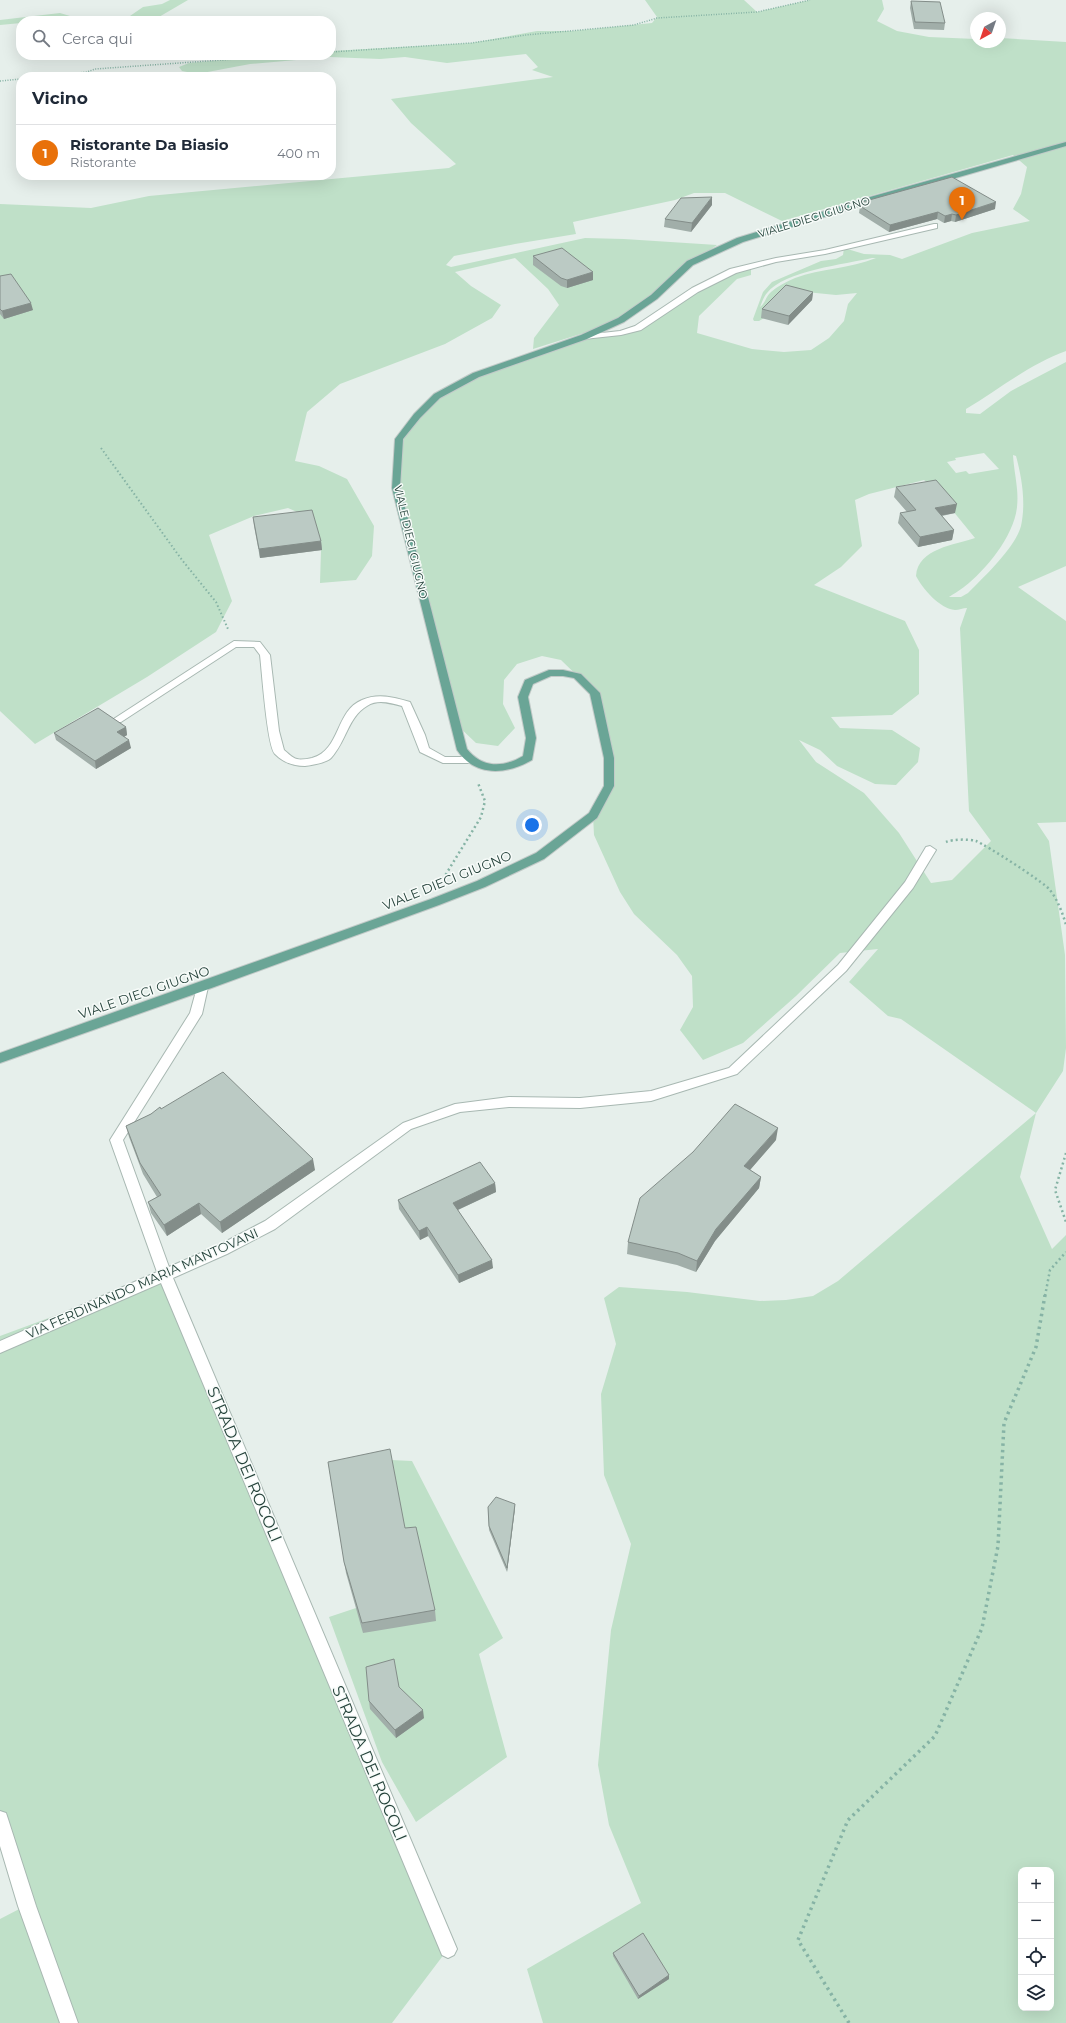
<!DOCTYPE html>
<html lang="it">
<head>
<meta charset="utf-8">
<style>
  :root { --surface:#fff; --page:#f2f2f3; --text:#1f2937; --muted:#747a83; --line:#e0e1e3; --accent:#b45309 }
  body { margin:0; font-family:Montserrat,sans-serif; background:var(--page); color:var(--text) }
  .controls { position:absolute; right:12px; bottom:12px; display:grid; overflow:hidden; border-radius:8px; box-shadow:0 4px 16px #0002 }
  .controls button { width:36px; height:36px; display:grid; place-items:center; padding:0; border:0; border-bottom:1px solid var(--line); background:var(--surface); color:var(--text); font:20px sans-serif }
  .compass { position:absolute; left:970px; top:12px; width:36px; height:36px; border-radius:50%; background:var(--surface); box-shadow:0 4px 16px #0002; rotate:220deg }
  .you { position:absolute; left:532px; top:825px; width:14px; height:14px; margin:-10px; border:3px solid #fff; border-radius:50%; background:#1a73e8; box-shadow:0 0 0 6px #1a73e833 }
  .badge { display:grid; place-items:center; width:26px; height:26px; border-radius:50%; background:var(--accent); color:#fff; font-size:13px; font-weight:700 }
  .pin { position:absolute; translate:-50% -33px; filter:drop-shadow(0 1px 2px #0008) }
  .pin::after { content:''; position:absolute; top:21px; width:14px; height:12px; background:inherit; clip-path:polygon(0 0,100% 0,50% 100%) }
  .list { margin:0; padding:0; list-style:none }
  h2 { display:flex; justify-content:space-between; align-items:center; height:52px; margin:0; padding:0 16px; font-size:17px }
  h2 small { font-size:13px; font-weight:400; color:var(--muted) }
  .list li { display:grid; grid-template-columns:26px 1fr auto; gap:12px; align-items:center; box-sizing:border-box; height:56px; padding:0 16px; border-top:1px solid var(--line) }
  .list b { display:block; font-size:15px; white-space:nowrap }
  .list p { margin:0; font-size:13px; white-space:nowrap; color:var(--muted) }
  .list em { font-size:13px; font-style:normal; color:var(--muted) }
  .icon { flex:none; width:22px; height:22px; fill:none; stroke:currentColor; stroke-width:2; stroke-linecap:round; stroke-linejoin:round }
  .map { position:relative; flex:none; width:1066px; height:2023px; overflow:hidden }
  .search { position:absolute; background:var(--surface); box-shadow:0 4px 16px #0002; left:16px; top:16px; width:320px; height:44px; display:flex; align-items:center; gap:10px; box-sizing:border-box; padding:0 14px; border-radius:16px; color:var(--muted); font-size:15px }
  .panel { position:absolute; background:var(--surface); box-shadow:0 4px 16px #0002; left:16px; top:72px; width:320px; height:108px; border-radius:16px }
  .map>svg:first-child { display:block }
</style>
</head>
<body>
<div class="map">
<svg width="1066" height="2023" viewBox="0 0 1066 2023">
  <rect width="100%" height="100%" fill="#e6efeb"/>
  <path fill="#bfe0c8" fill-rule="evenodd" d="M 170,0 L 188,0 L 152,21 L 136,21 L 130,16 L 143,7 L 162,4 Z
    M 645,0 L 744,0 L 757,12 L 810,0 L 882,0 L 884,9 L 877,21 L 897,31 L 929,37 L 976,39 L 976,42 L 1000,42 L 1000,38 L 1066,42 L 1066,351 C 1030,364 999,389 966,409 L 966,413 L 980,414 L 1011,391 L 1066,362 L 1066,566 L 1018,587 L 1066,621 L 1066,822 L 1037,823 L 1049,841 L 1065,955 L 1066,1048 L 1063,1071 L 1036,1113 L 1020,1177 L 1052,1249 L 1066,1235 L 1066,2023 L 543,2023 L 527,1969 L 641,1903 L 609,1825 L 598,1765 L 611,1630 L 631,1544 L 604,1475 L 601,1394 L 616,1344 L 604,1298 L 619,1287 L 687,1292 L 760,1301 L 786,1300 L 813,1296 L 838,1281 L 1036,1113 L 901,1019 L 888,1016 L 849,982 L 878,949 L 840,953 L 796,996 L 743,1043 L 703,1060 L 680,1030 L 693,1007 L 692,976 L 677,955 L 634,914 L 620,892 L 594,835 L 593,815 L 609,786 L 595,693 L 561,660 L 542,656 L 517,664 L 504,680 L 503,704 L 515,728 L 498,746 L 476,743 L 456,724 L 396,488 L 399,439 L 437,396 L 476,375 L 584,337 L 638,328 L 719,278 L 751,267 L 751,275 L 737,279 L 699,316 L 697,333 L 752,349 L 784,352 L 811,350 L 829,338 L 844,321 L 848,304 L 857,293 L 836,295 L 806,292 L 759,321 L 754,321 L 753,319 L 763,292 L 772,282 L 821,261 L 836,259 L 843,255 L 844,248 L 864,254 L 890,255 L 902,259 L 972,233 L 1030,221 L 1013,209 L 1021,194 L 1027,167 L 1013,155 L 782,221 L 725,193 L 694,193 L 675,200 L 573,222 L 576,234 L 515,244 L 454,256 L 446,265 L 451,267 L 585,238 L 624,239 L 717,245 L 669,278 L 636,308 L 623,316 L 590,331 L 533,349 L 534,338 L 559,305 L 548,289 L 515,258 L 455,272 L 471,286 L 501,305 L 492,318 L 445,344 L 340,384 L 307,412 L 295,461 L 319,466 L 347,479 L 374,526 L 372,556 L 356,580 L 320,583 L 321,550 L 313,519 L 288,508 L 254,516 L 209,535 L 232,601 L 216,632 L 147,677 L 35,744 L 0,711 L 0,204 L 91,208 L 149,196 L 449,168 L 456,164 L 411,123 L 391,99 L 553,77 L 532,70 L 538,67 L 526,54 L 447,63 L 405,57 L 380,59 L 330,57 L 250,64 L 197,74 L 182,71 L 179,67 L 189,63 L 278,55 L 331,55 L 331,51 L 471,43 L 537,31 L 572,31 L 652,23 L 657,17 ZM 872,258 L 876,258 C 850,269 821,268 795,278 C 786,282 778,286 771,292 C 766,296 765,304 760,307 C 762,302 764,296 767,293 C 784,271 846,264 872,258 ZM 984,453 L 999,469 L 969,474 L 966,471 L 956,473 L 947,462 L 956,460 L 955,458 ZM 1013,455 L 1016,456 C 1022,478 1026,503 1021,526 C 1015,548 984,577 968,593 L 961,597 L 949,597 C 953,594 959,591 964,587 C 986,570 1014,536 1017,507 C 1019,489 1014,473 1013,455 ZM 924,480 L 935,489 L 975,538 C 955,545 918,548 916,576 C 922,588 940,609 955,610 C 959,610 963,608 967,608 L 960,628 L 969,811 L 991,841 L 952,880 L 931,883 L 899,833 L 864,793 L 816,762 L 799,740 L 820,750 L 837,766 L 875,784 L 896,785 L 918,762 L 920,748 L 892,730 L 840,728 L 831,717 L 892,715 L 919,694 L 919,650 L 905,621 L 814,585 L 841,567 L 862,546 L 855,500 L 869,494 ZM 1021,1870 L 1051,1870 L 1051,2008 L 1021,2008 Z
    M 60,13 L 70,16 L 60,19 L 21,21 L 21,23 L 0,25 L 0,20 Z
    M 165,1275 L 448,1949 L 392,2023 L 0,2023 L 0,1919 L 27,1905 L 0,1819 L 0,1336 Z
    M 391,1460 L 412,1461 L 503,1638 L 479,1654 L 507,1757 L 416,1822 L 382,1762 L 329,1617 L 356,1608 L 407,1539 Z"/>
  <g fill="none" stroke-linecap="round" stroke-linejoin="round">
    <g stroke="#a8b8b2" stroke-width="2">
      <path id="minor" d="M 934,224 L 937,224 L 937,228 L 825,254 L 776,262 L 736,273 L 698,292 L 641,330 L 621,335 L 584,339 L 580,337 L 584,335 L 620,331 L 635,326 L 692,288 L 730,269 L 776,258 L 825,250 Z
        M 234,641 L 260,642 L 270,655 L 279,731 L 284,750 C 288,753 292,758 297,759 C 300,760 308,759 312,758 C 341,750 335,711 362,700 C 378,693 393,697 410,702 L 425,735 L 429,748 L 445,757 L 468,757 L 473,760 L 468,763 L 443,763 L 420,752 L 402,706 C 390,703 378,699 367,706 C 348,717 346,742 331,758 C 326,763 312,765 305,766 C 294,766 284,763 275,754 C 267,746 262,671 260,655 L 254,647 L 236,647 L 121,722 L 113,722 L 112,720 Z
        M 930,846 L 936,850 L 913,888 L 846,971 L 737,1074 L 651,1101 L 580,1108 L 509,1107 L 460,1112 L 411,1129 L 275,1229 L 227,1254 L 173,1278 L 457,1949 L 454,1955 L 448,1958 L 442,1955 L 161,1283 L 0,1353 L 0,1341 L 157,1272 L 110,1140 L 190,1013 L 198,984 L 206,984 L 208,987 L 202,1014 L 123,1140 L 169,1267 L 217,1246 L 265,1221 L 403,1123 L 455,1104 L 509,1097 L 580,1098 L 651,1091 L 729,1068 L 838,965 L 905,882 L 926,847 Z
        M 0,1811 L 6,1813 L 8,1819 L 36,1906 L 78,2023 L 60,2023 L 18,1906 L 0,1846 Z"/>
    </g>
    <g stroke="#c2cac8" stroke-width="2">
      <path id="major" d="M 1066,142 L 1066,146 L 876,201 L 743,242 L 693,265 L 657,299 L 624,322 L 587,339 L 479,377 L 440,398 L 420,418 L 403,439 L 400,488 L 467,749 C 482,768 503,768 523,756 L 526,738 L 518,697 L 525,680 L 549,670 L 563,670 L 581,674 L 600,693 L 614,758 L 614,786 L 597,818 L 544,859 L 485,887 L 439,905 L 206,990 L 0,1063 L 0,1053 L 431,899 L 477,881 L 536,853 L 589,813 L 604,786 L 604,758 L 590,694 L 574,678 L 563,676 L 551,676 L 533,684 L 528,697 L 536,738 L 532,760 C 506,775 475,777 457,750 L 392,488 L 395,439 L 414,414 L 434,394 L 473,373 L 581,335 L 618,318 L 651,295 L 687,261 L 737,238 L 870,197 Z"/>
    </g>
    <path stroke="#86b3a5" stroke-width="1.5" stroke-dasharray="1 1.5" stroke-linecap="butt" d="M 331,52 L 471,43 L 526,35 L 634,25 L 657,18 L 757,12 L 810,0
      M 41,77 L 87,72 L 95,69 L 292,55
      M 0,81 L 21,79"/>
    <path stroke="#86b3a5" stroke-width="2" stroke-dasharray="1.5 2.5" stroke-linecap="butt" d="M 101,448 L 182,560 L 216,602 L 228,629"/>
    <path stroke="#86b3a5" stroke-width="2.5" stroke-dasharray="2 3" stroke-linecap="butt" d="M 946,842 C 953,839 969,839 976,841 C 986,845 1042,881 1049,889 C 1057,898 1063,914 1066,925
      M 443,879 L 481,817 L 485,801 L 478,783
      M 1066,1153 L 1055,1190 L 1066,1222
      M 1045,1296 L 1050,1270 L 1066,1252"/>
    <path stroke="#86b3a5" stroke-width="3.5" stroke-dasharray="2.5 4" stroke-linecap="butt" d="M 849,2023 L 798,1940 L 848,1820 L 935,1736 L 982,1628 L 998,1546 L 1004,1423 L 1036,1347 L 1045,1295"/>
    <use href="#minor" fill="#fff" fill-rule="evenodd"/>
    <use href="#major" fill="#6aa596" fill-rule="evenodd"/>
  </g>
  <path fill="#a1aea9" d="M 911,1 L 945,23 L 944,30 L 914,29 L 910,8 Z
    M 862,202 L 995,209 L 955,222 L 951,221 L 944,223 L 937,219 L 889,232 L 859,213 L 860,206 L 861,206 Z
    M 712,205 L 691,232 L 664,227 L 665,219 Z
    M 533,256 L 593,280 L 567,288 L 561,286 L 533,265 Z
    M 0,276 L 33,310 L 4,319 L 0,314 Z
    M 813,292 L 812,300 L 788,325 L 761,318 L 762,309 Z
    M 896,487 L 955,513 L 942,516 L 954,530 L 952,540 L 918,547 L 898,523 L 900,513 L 907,512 L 894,497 Z
    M 253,517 L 321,541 L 322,550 L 260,558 L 254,526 Z
    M 126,727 L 127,735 L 124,737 L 131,748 L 96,769 L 56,740 L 54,733 Z
    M 161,1109 L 315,1170 L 222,1233 L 201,1214 L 167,1236 L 151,1213 L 148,1202 L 157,1197 L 143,1174 L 129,1137 L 126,1126 Z
    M 776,1140 L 750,1170 L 761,1177 L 759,1188 L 715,1241 L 696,1272 L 677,1265 L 627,1254 L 628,1242 Z
    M 495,1183 L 496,1192 L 458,1210 L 493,1268 L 459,1283 L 428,1236 L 420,1240 L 399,1209 L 398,1200 Z
    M 328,1462 L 405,1528 L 435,1610 L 436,1621 L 363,1633 L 346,1573 Z
    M 515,1504 L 515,1508 L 507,1572 L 489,1530 L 488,1507 Z
    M 369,1701 L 424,1718 L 396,1738 L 370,1709 Z
    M 613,1953 L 669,1979 L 638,1999 L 613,1956 Z"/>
  <path fill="#838d89" d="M 712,197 L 712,205 L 691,232 L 692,223 Z
    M 996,202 L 995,209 L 955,222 L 956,215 Z
    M 938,212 L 937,219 L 889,232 L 890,225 Z
    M 952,214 L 951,221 L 944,223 L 945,216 Z
    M 593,272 L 593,280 L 567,288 L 567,280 Z
    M 813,292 L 812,300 L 788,325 L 789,316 Z
    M 31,303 L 33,310 L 4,319 L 2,311 Z
    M 957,504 L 955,513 L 933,517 L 935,508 Z
    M 954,530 L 952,540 L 918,547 L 920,537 Z
    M 321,541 L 322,550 L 260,558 L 259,549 Z
    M 126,727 L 127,735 L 119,740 L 117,732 Z
    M 129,740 L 131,748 L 96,769 L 95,761 Z
    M 778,1128 L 776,1140 L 743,1178 L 744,1166 Z
    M 313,1159 L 315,1170 L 222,1233 L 220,1222 Z
    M 761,1177 L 759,1188 L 715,1241 L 696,1272 L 697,1261 L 716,1229 Z
    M 495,1183 L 496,1192 L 453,1212 L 453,1203 Z
    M 199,1203 L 201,1214 L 167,1236 L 164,1225 Z
    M 427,1227 L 428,1236 L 420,1240 L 419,1231 Z
    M 492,1260 L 493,1268 L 459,1283 L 458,1275 Z
    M 515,1504 L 515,1508 L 507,1572 L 507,1568 Z
    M 423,1710 L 424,1718 L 396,1738 L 395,1730 Z
    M 669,1975 L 669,1979 L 638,1999 L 639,1996 Z"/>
  <path fill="#bbcac4" stroke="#838d89" d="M 911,1 L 940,2 L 945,23 L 915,22 Z
    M 952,177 L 996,202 L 956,215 L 952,214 L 945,216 L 938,212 L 890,225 L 860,206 L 865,204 L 862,202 Z
    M 712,197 L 692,223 L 665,219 L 681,198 Z
    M 562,248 L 593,272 L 567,280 L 561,278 L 533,256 Z
    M 11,274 L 31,303 L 2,311 L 0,309 L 0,276 Z
    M 786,285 L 813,292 L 789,316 L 762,309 Z
    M 936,480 L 957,504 L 935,508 L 954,530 L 920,537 L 900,513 L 916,510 L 896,487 Z
    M 312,510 L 321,541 L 259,549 L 253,517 Z
    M 98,708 L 126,727 L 117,732 L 129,740 L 95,761 L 54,733 Z
    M 223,1072 L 313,1159 L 220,1222 L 199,1203 L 164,1225 L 148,1202 L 161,1195 L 140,1163 L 126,1126 L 151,1114 L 160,1107 L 161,1109 Z
    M 735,1104 L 778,1128 L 744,1166 L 761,1177 L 716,1229 L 697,1261 L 678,1253 L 628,1242 L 640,1198 L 693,1152 Z
    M 480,1162 L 495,1183 L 453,1203 L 492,1260 L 458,1275 L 427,1227 L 419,1231 L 398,1200 Z
    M 390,1449 L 405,1528 L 416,1527 L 435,1610 L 362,1623 L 344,1562 L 328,1462 Z
    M 496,1497 L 515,1504 L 507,1568 L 489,1526 L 488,1507 Z
    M 394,1659 L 399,1687 L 423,1710 L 395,1730 L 369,1701 L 366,1667 Z
    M 643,1933 L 669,1975 L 639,1996 L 613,1953 Z"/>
  <g text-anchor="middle" stroke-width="3" stroke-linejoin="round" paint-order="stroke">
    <g font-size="11" fill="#24423a" stroke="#f7fbf9">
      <text transform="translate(814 217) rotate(-17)" y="4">VIALE DIECI GIUGNO</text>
      <text transform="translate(411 542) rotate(77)" y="4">VIALE DIECI GIUGNO</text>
    </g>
    <g font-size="13" fill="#24423a" stroke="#f7fbf9">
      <text transform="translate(447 880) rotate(-22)" y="5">VIALE DIECI GIUGNO</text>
      <text transform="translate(144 992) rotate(-19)" y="5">VIALE DIECI GIUGNO</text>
      <text transform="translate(142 1283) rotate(-24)" y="5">VIA FERDINANDO MARIA MANTOVANI</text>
    </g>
    <g font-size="16" fill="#24423a" stroke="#f7fbf9">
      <text transform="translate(245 1464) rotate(67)" y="6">STRADA DEI ROCOLI</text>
      <text transform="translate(370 1763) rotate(67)" y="6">STRADA DEI ROCOLI</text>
    </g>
  </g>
</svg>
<div class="controls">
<button>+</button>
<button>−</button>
<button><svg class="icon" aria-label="locate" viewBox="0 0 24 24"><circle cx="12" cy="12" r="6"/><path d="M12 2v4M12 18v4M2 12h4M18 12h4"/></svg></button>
<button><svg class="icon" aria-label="layers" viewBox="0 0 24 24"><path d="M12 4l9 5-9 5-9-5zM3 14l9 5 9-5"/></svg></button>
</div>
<svg class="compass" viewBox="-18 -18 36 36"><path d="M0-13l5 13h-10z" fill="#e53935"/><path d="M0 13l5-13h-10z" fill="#747a83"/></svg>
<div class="you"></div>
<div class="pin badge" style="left:962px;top:220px;background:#e8710a">1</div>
<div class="search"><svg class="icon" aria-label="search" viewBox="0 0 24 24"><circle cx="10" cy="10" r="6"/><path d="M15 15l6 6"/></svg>Cerca qui</div>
<section class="panel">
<h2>Vicino<small></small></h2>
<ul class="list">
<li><span class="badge" style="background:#e8710a">1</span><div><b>Ristorante Da Biasio</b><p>Ristorante</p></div><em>400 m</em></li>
</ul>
</section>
</div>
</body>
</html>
